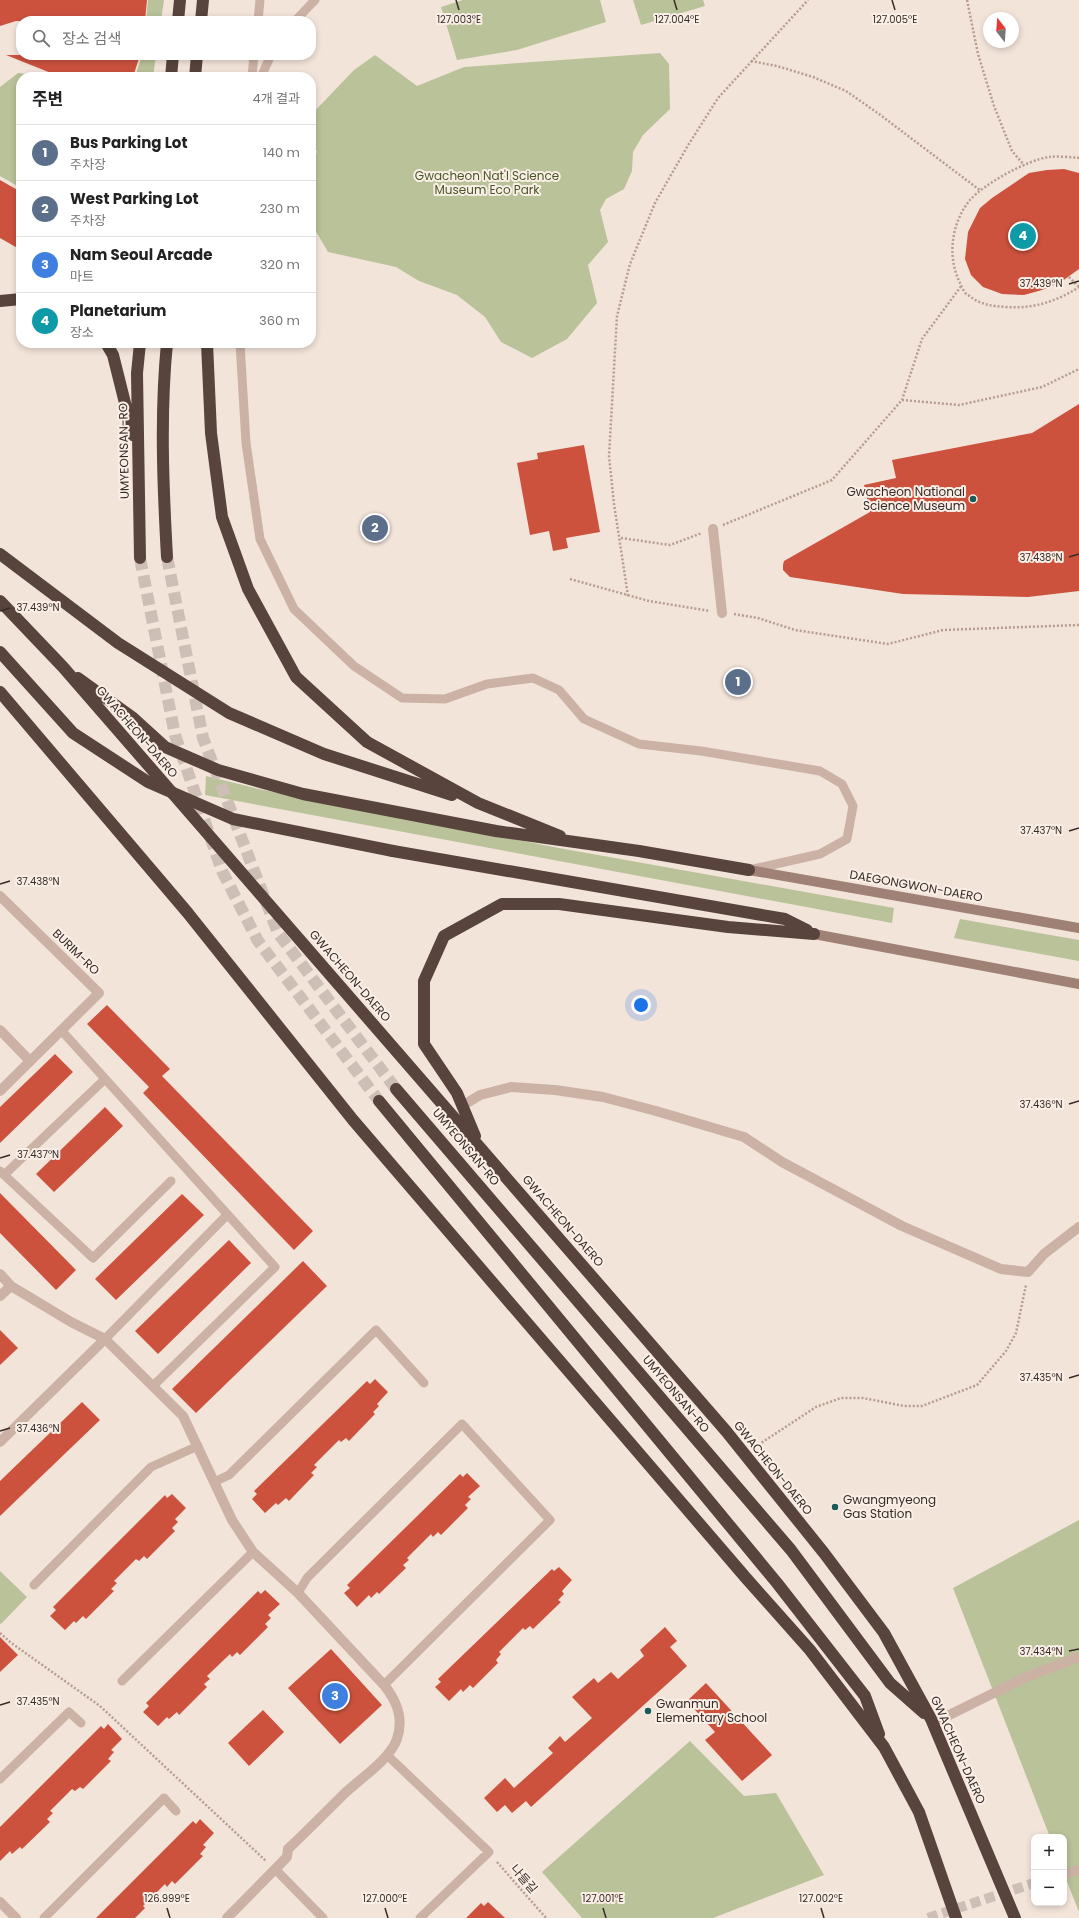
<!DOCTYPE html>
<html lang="ko">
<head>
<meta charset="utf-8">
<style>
  :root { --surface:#fff; --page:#f6f6f6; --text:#222; --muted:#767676; --line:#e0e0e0; --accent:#ea580c }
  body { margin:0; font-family:Poppins,"Noto Sans KR",sans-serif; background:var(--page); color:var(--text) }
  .controls { position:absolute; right:12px; bottom:12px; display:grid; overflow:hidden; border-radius:8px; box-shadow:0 2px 6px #0003 }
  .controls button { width:36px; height:36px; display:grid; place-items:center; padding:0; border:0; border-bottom:1px solid var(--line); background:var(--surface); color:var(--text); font:20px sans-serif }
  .compass { position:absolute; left:983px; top:12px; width:36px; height:36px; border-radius:50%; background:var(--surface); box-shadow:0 2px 6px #0003; rotate:343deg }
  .you { position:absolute; left:641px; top:1005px; width:14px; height:14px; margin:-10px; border:3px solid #fff; border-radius:50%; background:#1a73e8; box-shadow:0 0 0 6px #1a73e833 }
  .badge { display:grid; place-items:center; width:26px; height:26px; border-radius:50%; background:var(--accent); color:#fff; font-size:13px; font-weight:700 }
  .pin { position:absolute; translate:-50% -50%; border:2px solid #fff; box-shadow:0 1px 4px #0006 }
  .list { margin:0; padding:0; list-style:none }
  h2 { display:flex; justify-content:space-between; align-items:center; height:52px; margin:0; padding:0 16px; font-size:17px }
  h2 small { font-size:13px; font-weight:400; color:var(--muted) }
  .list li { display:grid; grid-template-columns:26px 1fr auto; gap:12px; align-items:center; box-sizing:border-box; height:56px; padding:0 16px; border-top:1px solid var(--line) }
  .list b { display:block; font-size:15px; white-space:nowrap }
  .list p { margin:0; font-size:13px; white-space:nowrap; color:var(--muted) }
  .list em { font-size:13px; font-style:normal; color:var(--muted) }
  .icon { flex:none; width:22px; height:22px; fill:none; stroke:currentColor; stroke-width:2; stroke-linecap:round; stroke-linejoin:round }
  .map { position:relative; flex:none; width:1079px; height:1918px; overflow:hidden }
  .search { position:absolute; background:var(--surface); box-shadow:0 2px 6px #0003; left:16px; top:16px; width:300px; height:44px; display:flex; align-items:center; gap:10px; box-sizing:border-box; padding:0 14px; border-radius:16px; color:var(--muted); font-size:15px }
  .panel { position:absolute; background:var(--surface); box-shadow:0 2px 6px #0003; left:16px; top:72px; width:300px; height:276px; border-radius:16px }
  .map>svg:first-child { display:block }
</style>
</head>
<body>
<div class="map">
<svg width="1079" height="1918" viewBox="0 0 1079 1918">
  <rect width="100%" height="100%" fill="#f3e4da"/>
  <path fill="#b9c299" d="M 148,0 L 164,0 L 161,21 L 146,21 Z
    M 463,0 L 600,0 L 606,22 L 517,50 L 457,60 L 441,7 Z
    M 633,0 L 703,0 L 705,6 L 641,25 Z
    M 660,53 L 669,64 L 670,109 L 643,135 L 633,152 L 632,171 L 624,189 L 606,199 L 600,210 L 608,242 L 588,265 L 597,303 L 567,339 L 532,358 L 501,342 L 485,317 L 457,295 L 419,281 L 396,267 L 328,252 L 311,223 L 311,173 L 317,151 L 311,145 L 311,115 L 354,70 L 375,55 L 417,86 L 464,67 Z
    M 142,55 L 156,55 L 153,77 L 135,77 Z
    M 18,73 L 48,77 L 21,77 L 21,188 L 0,176 L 0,87 Z
    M 206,776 L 259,789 L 559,848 L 894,908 L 892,923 L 205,795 Z
    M 960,919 L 1079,940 L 1079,961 L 954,938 Z
    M 1079,1520 L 1079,1912 L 1064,1874 L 1064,1837 L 1050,1837 L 953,1588 Z
    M 0,1571 L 27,1597 L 1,1624 L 0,1623 Z
    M 690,1741 L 744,1796 L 776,1793 L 824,1875 L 713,1918 L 582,1918 L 542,1872 Z"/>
  <path fill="#cc523e" d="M 0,0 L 147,0 L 145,21 L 16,21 L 0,26 Z
    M 6,55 L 140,55 L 133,77 L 61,77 Z
    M 1064,169 L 1079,173 L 1079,269 L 1061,282 L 1042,290 L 1024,295 L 1002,294 L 983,287 L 971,275 L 965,259 L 968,232 L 980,208 L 992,198 L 1029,173 L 1047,170 Z
    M 0,180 L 21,192 L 21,250 L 0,238 Z
    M 1079,404 L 1079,591 L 1028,597 L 903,594 L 790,577 L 783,570 L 783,565 L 784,561 L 870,512 L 864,485 L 896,478 L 892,460 L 1032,433 Z
    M 584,445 L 600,532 L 566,538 L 568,548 L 553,551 L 549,531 L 530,535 L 517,463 L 538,459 L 537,453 Z
    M 107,1005 L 170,1069 L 162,1076 L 313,1231 L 294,1250 L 143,1093 L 149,1087 L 87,1024 Z
    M 55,1054 L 73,1072 L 0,1143 L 0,1107 Z
    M 105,1107 L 123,1126 L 54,1192 L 36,1174 Z
    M 0,1193 L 76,1270 L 56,1290 L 0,1233 Z
    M 182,1194 L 204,1215 L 116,1300 L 95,1279 Z
    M 229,1240 L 251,1263 L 158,1354 L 135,1331 Z
    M 303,1261 L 327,1286 L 196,1413 L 172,1389 Z
    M 0,1330 L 18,1348 L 0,1365 Z
    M 375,1379 L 388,1392 L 377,1404 L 379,1406 L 373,1412 L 375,1414 L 349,1441 L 346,1438 L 341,1442 L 339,1440 L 314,1465 L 317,1467 L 311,1473 L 314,1475 L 289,1501 L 286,1498 L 278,1505 L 276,1503 L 265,1513 L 252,1499 L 257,1494 L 254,1491 L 367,1381 L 370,1384 Z
    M 82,1402 L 100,1420 L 0,1516 L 0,1481 Z
    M 467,1473 L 480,1486 L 468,1497 L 471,1499 L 465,1505 L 468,1508 L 441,1535 L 438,1532 L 433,1537 L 431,1534 L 407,1558 L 409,1560 L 403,1565 L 406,1568 L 379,1594 L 377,1592 L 371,1598 L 369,1595 L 357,1607 L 344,1593 L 350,1588 L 347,1585 L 460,1474 L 463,1477 Z
    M 172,1494 L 186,1508 L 175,1519 L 178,1522 L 172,1528 L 175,1531 L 147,1559 L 144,1556 L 139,1561 L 136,1559 L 114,1581 L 117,1583 L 111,1589 L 114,1591 L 86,1619 L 83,1616 L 76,1623 L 74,1621 L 65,1630 L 50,1616 L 56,1610 L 53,1607 L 165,1495 L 167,1498 Z
    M 559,1567 L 572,1580 L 562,1591 L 564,1594 L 558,1600 L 561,1602 L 533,1629 L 530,1626 L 525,1630 L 523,1628 L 499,1652 L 501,1654 L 496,1660 L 498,1663 L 473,1688 L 470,1685 L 463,1692 L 461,1689 L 449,1701 L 435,1687 L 441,1682 L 438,1679 L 552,1569 L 554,1571 Z
    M 265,1590 L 280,1604 L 268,1615 L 271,1618 L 265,1624 L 268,1627 L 240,1655 L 237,1652 L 232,1657 L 230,1654 L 207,1676 L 210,1679 L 204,1684 L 207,1687 L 179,1715 L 177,1712 L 169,1719 L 167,1717 L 158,1726 L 143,1712 L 149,1706 L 146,1703 L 258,1591 L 261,1594 Z
    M 665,1627 L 677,1641 L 670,1647 L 687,1666 L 531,1807 L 526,1801 L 512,1813 L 505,1805 L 497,1812 L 484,1798 L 505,1778 L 514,1788 L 553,1753 L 548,1748 L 560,1736 L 565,1742 L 592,1718 L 572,1697 L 594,1678 L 598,1683 L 611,1672 L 618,1679 L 644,1656 L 640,1650 Z
    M 0,1637 L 18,1655 L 0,1672 Z
    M 331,1649 L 382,1705 L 340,1744 L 288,1688 Z
    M 706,1683 L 772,1755 L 742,1781 L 705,1740 L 715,1732 L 687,1701 Z
    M 263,1710 L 284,1732 L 249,1766 L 228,1743 Z
    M 108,1724 L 122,1739 L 111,1750 L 114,1752 L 108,1759 L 111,1761 L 83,1789 L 80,1787 L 75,1791 L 72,1789 L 50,1811 L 53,1813 L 47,1819 L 50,1822 L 22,1849 L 20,1847 L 12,1854 L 10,1851 L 0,1861 L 0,1827 L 101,1726 L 104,1729 Z
    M 200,1819 L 214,1833 L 203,1845 L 206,1847 L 200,1854 L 203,1856 L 175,1884 L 172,1881 L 167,1887 L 165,1884 L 143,1906 L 145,1908 L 135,1918 L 96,1918 L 193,1821 L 196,1824 Z
    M 488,1902 L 505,1918 L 466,1918 L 481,1903 L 484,1906 Z"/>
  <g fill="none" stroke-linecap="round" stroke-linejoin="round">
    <path stroke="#cdbfb6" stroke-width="10" stroke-dasharray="10 5" stroke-linecap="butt" d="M 928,1918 L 1034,1883"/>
    <path stroke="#cdbfb6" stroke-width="12" stroke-dasharray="12 6" stroke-linecap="butt" d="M 167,557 L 203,738 L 278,933 L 396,1089
      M 140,558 L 175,735 L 222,871 L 258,941 L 379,1101"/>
    <path stroke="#b79c8f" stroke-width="2.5" stroke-dasharray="2 2" stroke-linecap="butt" d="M 967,0 L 978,54 L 994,106 L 1012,151 L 1024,165
      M 751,61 L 777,66 L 813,77 L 846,91 L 879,114 L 981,191
      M 1079,158 C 1070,157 1058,156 1049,157 C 1027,160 984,184 970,200 C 951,223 947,257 960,283 C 962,287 964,293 968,295 C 981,305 991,306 1007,307 C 1033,309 1058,301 1079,287
      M 1069,277 L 1079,287
      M 902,400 L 959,405 L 1042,387 L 1079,369
      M 723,525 L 832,480 L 902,400 L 922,339 L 962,285
      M 621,538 L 670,545 L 702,533
      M 570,579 L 649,601 L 710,611
      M 628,596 L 614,504 L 609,456 L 617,316 L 630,264 L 655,203 L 687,147 L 718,98 L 808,0
      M 734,614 L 758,618 L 795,630 L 888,644 L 943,630 L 1079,625
      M 755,1447 L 816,1407 L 841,1398 L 863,1398 L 904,1406 L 922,1406 L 977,1385 L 1006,1351 L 1016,1333 L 1026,1285
      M 0,1633 L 10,1642 L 100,1706 L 266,1861
      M 497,1862 L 546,1918"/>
    <path stroke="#cbb2a5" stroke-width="9" d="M 258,21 L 260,0
      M 295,21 L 315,0
      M 252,77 L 254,55
      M 261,77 L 271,55
      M 240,343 L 246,443 L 260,539 L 294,609 L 354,666 L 402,698 L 445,699 L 487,684 L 533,678 L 559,690 L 584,719 L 639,744 L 701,751 L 820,771 L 842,784 L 853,806 L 847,839 L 820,854 L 749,870
      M 61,1030 L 275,1267 L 153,1386
      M 0,1171 L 93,1258 L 171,1181
      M 4,1175 L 105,1079
      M 105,1339 L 227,1215
      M 214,1482 L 229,1475 L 376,1330 L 424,1383
      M 34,1585 L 151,1467 L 198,1446
      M 298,1593 L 307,1578 L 462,1424 L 550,1520 L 384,1685
      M 122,1681 L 253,1552
      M 387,1755 L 489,1852 L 420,1918
      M 0,1779 L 69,1712 L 81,1723
      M 275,1869 L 323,1918
      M 44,1918 L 164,1798 L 176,1811"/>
    <path stroke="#cbb2a5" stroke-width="10" d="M 713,529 L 722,613
      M 0,896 L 99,993 L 0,1091
      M 0,1030 L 30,1061
      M 462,1106 L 480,1095 L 511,1087 L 555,1090 L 603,1097 L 656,1111 L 744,1137 L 782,1162 L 902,1226 L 1001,1269 L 1028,1272 L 1044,1254 L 1079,1227
      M 0,1274 L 11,1286 L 71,1322 L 105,1339 L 183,1416 L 232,1520 L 253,1552 L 298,1593 L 384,1685 C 397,1701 404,1718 397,1739 C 390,1759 361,1778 345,1793 C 326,1812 307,1831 288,1849 L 287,1857 L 227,1918
      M 0,1296 L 11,1286
      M 0,1442 L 105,1339
      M 933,1723 L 1024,1678 L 1079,1657
      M 1064,1874 L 1079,1870
      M 0,1902 L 16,1918"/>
    <path stroke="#9f8176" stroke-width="10" d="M 749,870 L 1079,928
      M 814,934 L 1079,984"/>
    <path stroke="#58433d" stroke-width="12" d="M 178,21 L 180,0
      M 201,21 L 203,0
      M 171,77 L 173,55
      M 195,77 L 197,55
      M 0,301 L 21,299
      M 106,343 L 113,355 L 133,435
      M 140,343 L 137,373 L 140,558
      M 207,343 L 211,433 L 222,517 L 248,589 L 296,677 L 367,742 L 478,803 L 560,836
      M 0,554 L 118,643 L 229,713 L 324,754 L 452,795
      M 167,557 C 163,485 160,414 167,343
      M 0,601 L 63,667 L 726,1431 L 824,1553 L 884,1633 L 931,1719 L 1015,1918
      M 78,678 L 132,717 L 165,747 L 218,770 L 303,794 L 496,831 L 639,851 L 749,870
      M 0,692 L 187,912 L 353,1120 L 746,1578 L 810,1650 L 884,1747 L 919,1812 L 956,1918
      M 393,851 L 785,919 L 807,930
      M 396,1089 L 791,1550 L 890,1683 L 924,1713
      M 379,1101 L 777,1583 L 865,1696 L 879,1734
      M 475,1136 L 457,1093 L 424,1044 L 424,981 L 444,936 L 502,904 L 559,904 L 728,927 L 814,934"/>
    <path stroke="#58433d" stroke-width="12" d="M 0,652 L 73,733 L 148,782 L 233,819 L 393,851"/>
  </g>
  <path fill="none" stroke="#372a27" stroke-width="1.5" d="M 456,0 L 459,10M 674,0 L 677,10M 892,0 L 895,10M 1069,284 L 1079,281M 1069,557 L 1079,554M 0,611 L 10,608M 1069,831 L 1079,828M 0,884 L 10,881M 1069,1104 L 1079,1101M 0,1158 L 10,1155M 1069,1378 L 1079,1375M 0,1431 L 10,1428M 1069,1651 L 1079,1649M 0,1705 L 10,1702M 167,1908 L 170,1918M 385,1908 L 388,1918M 603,1908 L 606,1918M 821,1908 L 824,1918"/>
  <g fill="#1a5a58" stroke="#faefe6" stroke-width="1.5">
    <circle cx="973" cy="499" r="4"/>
    <circle cx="835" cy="1507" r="4"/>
    <circle cx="648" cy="1711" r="4"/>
  </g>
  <g text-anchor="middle" stroke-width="4" stroke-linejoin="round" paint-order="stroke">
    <g font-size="12" fill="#4a5629" stroke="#faefe6">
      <text x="487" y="180">Gwacheon Nat'l Science<tspan x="487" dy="14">Museum Eco Park</tspan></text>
    </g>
    <g font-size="12" fill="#372a27" stroke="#faefe6">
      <text transform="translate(124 451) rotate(-91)" y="4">UMYEONSAN-RO</text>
      <text transform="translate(137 732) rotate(49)" y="4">GWACHEON-DAERO</text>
      <text transform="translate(916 886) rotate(10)" y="4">DAEGONGWON-DAERO</text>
      <text transform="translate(76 952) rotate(44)" y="4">BURIM-RO</text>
      <text transform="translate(350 976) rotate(49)" y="4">GWACHEON-DAERO</text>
      <text transform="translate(466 1147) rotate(50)" y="4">UMYEONSAN-RO</text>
      <text transform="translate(563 1221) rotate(49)" y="4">GWACHEON-DAERO</text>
      <text transform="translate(676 1394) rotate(50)" y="4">UMYEONSAN-RO</text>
      <text transform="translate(773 1468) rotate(51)" y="4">GWACHEON-DAERO</text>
      <text transform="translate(958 1750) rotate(66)" y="4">GWACHEON-DAERO</text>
      <text transform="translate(524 1879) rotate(49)" y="4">나들길</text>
    </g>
    <g font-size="12" fill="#372a27" stroke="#faefe6" text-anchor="start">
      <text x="965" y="496" text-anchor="end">Gwacheon National<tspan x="965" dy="14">Science Museum</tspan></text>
      <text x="843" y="1504">Gwangmyeong<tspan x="843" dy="14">Gas Station</tspan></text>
      <text x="656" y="1708">Gwanmun<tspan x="656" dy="14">Elementary School</tspan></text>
    </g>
  </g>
  <g font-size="10" text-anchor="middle" fill="#372a27" stroke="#faefe6" stroke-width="4" stroke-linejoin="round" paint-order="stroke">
    <text x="459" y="23">127.003°E</text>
    <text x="677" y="23">127.004°E</text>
    <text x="895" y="23">127.005°E</text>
    <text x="1041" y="287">37.439°N</text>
    <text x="1041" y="561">37.438°N</text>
    <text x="38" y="611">37.439°N</text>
    <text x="1041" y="834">37.437°N</text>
    <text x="38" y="885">37.438°N</text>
    <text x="1041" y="1108">37.436°N</text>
    <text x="38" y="1158">37.437°N</text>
    <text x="1041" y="1381">37.435°N</text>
    <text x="38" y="1432">37.436°N</text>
    <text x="1041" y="1655">37.434°N</text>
    <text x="38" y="1705">37.435°N</text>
    <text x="167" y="1902">126.999°E</text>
    <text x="385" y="1902">127.000°E</text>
    <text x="603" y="1902">127.001°E</text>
    <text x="821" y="1902">127.002°E</text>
  </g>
</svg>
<div class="controls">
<button>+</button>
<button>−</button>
</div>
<svg class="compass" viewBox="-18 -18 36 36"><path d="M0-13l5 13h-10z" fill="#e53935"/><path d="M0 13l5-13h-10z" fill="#767676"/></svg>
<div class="you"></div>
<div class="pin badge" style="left:738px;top:682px;background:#5c6f8a">1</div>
<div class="pin badge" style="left:375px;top:528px;background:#5c6f8a">2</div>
<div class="pin badge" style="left:335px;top:1696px;background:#3f7fe0">3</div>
<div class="pin badge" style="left:1023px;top:236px;background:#0f9aa8">4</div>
<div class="search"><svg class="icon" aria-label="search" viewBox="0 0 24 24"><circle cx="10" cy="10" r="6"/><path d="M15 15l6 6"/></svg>장소 검색</div>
<section class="panel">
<h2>주변<small>4개 결과</small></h2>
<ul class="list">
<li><span class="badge" style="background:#5c6f8a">1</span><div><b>Bus Parking Lot</b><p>주차장</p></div><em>140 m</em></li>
<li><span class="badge" style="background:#5c6f8a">2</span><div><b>West Parking Lot</b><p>주차장</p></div><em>230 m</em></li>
<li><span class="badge" style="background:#3f7fe0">3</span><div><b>Nam Seoul Arcade</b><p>마트</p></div><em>320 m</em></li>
<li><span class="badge" style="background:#0f9aa8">4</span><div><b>Planetarium</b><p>장소</p></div><em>360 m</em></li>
</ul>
</section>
</div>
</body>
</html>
